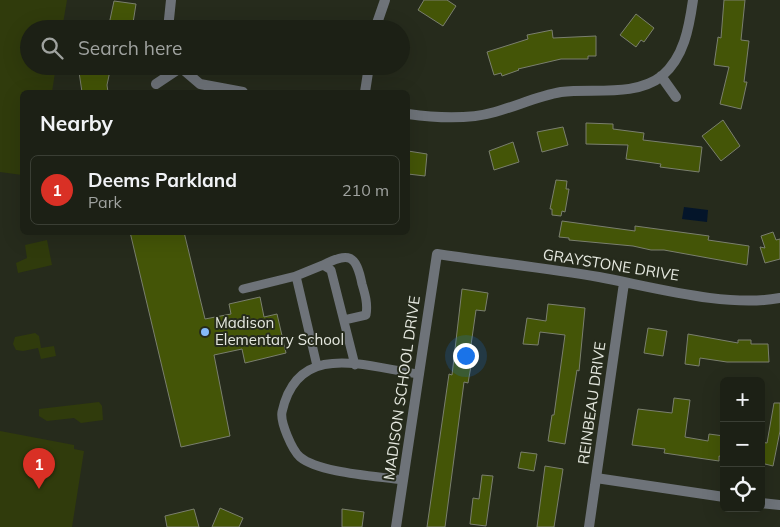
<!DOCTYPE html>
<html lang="en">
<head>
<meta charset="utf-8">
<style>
  :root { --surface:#1c2015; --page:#25281e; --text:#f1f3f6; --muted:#a0a3a0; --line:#3a3e34; --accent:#d93025 }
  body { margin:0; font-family:Mulish,sans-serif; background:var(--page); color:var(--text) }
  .controls { position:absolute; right:15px; bottom:15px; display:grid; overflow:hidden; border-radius:8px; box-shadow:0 5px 20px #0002 }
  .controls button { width:45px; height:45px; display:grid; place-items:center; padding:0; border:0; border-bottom:1px solid var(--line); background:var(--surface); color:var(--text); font:25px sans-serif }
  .you { position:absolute; left:465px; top:355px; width:18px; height:18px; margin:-12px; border:4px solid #fff; border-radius:50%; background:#1a73e8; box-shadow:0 0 0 8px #1a73e833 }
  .badge { display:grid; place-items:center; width:32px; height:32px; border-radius:50%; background:var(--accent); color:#fff; font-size:16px; font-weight:700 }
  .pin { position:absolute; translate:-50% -41px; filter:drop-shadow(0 1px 2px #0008) }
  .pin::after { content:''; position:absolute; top:26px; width:18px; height:15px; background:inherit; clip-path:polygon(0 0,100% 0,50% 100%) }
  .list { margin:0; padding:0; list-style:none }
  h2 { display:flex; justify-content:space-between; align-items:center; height:65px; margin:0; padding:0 20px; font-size:21px }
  h2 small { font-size:16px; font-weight:400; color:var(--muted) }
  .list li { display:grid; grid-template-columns:32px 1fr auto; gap:15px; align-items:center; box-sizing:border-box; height:70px; margin:0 10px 10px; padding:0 10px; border:1px solid var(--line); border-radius:8px }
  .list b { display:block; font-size:19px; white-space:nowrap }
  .list p { margin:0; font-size:16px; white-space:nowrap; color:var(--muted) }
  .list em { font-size:16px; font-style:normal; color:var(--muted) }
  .icon { flex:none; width:28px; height:28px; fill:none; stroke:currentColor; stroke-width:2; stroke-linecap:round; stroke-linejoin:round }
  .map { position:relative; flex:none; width:780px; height:527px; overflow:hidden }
  .search { position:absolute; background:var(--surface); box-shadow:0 5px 20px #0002; left:20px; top:20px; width:390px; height:55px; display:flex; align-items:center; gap:12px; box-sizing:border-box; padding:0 18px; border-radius:28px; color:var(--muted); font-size:19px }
  .panel { position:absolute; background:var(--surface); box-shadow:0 5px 20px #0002; left:20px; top:90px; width:390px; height:145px; border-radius:8px }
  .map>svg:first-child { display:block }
</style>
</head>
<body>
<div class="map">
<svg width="780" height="527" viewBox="0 0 780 527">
  <rect width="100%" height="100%" fill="#262b1c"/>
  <path fill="#303b0c" d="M 0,0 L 67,0 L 62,29 L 29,29 L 29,66 L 56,66 L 52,92 L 22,92 L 22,175 L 0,172 Z
    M 47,240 L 52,265 L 18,273 L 16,263 L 27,258 L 25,245 Z
    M 35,333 L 39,336 L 41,348 L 54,346 L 56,356 L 41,359 L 38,348 L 23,351 L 16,350 L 13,344 L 15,337 Z
    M 99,402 L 102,406 L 103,420 L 81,423 L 74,418 L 47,421 L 39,416 L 39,409 Z
    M 0,431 L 74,445 L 74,449 L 84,451 L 72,527 L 0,527 Z"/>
  <path fill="#04152a" d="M 684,207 L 708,210 L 707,222 L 682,219 Z"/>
  <path fill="#445507" stroke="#7a7f6e" d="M 424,0 L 447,0 L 456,6 L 443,26 L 418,10 Z
    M 724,0 L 745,0 L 741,40 L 749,41 L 744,82 L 747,82 L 741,109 L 720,104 L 729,67 L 714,65 L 718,37 L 721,38 Z
    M 114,1 L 136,4 L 133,23 L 129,22 L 129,29 L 108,29 Z
    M 636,14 L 654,28 L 644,42 L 641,40 L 636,47 L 620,35 Z
    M 552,30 L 553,38 L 596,36 L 596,56 L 588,56 L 588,59 L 561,59 L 518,69 L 519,70 L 502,76 L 501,73 L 494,75 L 487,52 L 528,39 L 527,35 Z
    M 87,66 L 111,66 L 107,85 L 108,92 L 82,92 L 79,72 L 86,72 Z
    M 723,120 L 740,146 L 721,161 L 702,136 Z
    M 586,123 L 613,124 L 613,129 L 644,133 L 643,140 L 702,147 L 699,172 L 660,167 L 661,164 L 626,159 L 628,145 L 586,144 Z
    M 563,127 L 568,145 L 542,152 L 537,132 Z
    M 513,142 L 519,162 L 494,170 L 489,151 Z
    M 408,151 L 427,154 L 425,176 L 408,174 Z
    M 556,180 L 567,181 L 566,189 L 569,189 L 565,212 L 562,211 L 561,216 L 552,215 L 552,209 L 550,209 Z
    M 562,221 L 635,231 L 635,226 L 709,236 L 708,240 L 749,246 L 747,265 L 664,250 L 651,250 L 633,246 L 569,240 L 569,238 L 559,237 Z
    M 130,232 L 184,232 L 205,319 L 231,314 L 229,304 L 260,297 L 264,317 L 277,314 L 286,353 L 245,363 L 242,349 L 214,355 L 230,436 L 181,447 Z
    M 773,232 L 776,240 L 780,239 L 780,259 L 765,263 L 760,247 L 765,248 L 761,236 Z
    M 462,289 L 488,293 L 485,311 L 476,310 L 468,366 L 471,366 L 468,383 L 464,382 L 445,527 L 427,527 L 449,374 L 452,375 Z
    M 548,304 L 585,308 L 579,371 L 577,370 L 565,444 L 548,441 L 552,415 L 554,415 L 565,335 L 540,332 L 538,345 L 523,344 L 527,318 L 546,321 Z
    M 648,328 L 667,331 L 663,356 L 644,353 Z
    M 688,334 L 738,343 L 738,340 L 751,340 L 751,344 L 768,344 L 769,362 L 727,362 L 700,358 L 699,366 L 685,364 Z
    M 674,398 L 690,400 L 685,437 L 708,441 L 709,434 L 724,436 L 724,457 L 719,456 L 719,461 L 664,453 L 665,449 L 632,445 L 638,409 L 672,413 Z
    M 774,403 L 780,403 L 780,431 L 773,466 L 761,463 L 761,442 L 767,443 Z
    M 521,452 L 537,454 L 534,471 L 518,468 Z
    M 545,466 L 563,469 L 554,527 L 537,527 Z
    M 482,475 L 493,476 L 486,526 L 470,524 L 473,498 L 479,499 Z
    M 220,508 L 243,518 L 239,527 L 212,527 Z
    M 194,509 L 199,527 L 167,527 L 165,516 Z
    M 342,509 L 364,512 L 362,527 L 342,527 Z"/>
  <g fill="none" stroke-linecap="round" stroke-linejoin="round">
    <path stroke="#6e7379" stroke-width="9" d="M 323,265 C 349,252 356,254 362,284 C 365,294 368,304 366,315 L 344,320
      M 296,276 L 323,265 L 331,270 L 355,365
      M 243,289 L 296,276 L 317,366
      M 403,480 C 377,476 319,473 300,457 C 292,450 280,422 282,412 C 298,339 366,367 419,374"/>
    <path stroke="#6e7379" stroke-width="10" d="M 168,29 L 171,0
      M 375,29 L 385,0
      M 179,66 L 200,84 L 243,92
      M 661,76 L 676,97
      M 156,84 L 180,68
      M 365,92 L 369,66
      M 408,114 C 436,118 467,120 495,112 C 517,106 538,96 561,92 C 593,88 635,97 662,76 C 684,57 689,28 693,0
      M 596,478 L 724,497
      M 761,503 L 780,505
      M 396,527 L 437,254 C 491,262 545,268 599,277 C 653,287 727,308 780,298
      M 589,527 L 624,283"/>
  </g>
  <circle fill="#86bbfb" stroke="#262b1c" stroke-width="2" cx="205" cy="332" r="5"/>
  <g text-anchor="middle" stroke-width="4" stroke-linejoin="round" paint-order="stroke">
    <g font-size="15" fill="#e5e8df" stroke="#262b1c">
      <text transform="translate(611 265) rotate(9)" y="5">GRAYSTONE DRIVE</text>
      <text transform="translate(402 388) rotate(-82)" y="5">MADISON SCHOOL DRIVE</text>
      <text transform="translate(592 403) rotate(-82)" y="5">REINBEAU DRIVE</text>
    </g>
    <g font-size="15" fill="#e5e8df" stroke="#262b1c" text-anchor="start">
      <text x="215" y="328">Madison<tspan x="215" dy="17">Elementary School</tspan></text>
    </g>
  </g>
</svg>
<div class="controls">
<button>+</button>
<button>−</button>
<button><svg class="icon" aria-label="locate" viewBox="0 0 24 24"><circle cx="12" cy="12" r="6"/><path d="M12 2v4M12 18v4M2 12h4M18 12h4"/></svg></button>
</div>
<div class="you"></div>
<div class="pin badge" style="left:39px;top:489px">1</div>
<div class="search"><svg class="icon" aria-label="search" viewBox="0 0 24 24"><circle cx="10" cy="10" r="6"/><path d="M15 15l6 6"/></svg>Search here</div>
<section class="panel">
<h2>Nearby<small></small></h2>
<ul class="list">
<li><span class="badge">1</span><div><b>Deems Parkland</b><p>Park</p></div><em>210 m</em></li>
</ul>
</section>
</div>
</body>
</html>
